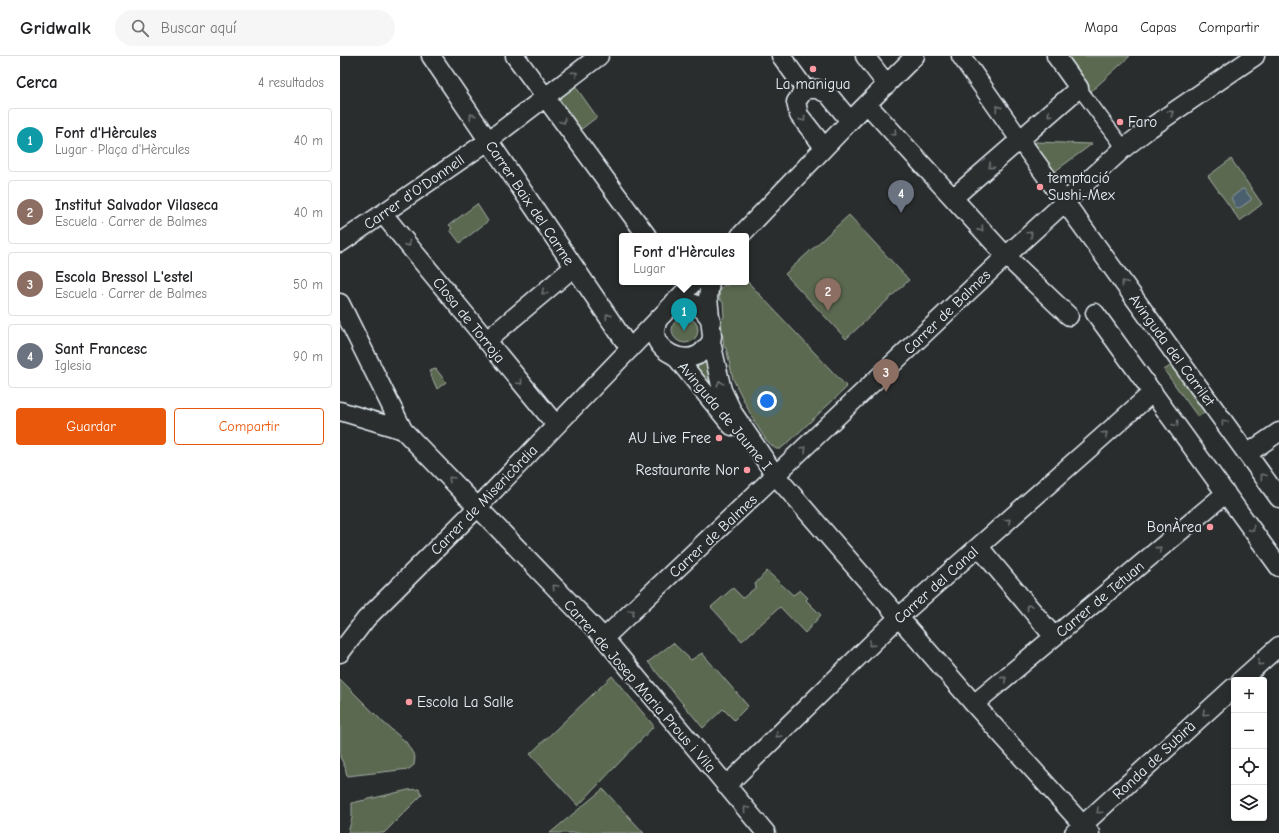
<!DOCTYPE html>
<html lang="es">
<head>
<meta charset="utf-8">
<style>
  :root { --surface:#fff; --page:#f6f6f6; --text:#202124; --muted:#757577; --line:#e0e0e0; --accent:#ea580c }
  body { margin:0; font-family:"Comic Neue",sans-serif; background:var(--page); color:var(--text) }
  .controls { position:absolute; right:12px; bottom:12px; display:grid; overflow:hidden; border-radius:4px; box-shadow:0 2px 10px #0003 }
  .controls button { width:36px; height:36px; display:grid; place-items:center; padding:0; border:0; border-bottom:1px solid var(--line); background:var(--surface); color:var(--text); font:20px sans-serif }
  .you { position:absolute; left:427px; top:345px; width:14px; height:14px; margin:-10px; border:3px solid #fff; border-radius:50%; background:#1a73e8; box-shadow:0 0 0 6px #1a73e833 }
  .badge { display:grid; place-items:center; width:26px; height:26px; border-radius:50%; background:var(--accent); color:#fff; font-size:13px; font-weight:700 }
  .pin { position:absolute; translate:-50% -33px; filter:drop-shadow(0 1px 2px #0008) }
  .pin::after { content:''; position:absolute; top:21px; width:14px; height:12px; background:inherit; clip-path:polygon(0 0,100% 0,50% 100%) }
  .popup { position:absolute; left:279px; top:177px; width:130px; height:52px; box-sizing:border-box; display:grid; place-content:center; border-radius:4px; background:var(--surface); filter:drop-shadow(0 1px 3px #0005); font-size:13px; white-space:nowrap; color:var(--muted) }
  .popup b { font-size:15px; color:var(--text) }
  .popup::after { content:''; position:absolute; left:50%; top:100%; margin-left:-8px; border:8px solid transparent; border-top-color:var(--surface) }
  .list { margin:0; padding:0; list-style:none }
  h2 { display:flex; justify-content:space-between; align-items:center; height:52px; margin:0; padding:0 16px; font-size:17px }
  h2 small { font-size:13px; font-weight:400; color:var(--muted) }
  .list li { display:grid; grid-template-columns:26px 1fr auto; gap:12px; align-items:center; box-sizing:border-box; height:64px; margin:0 8px 8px; padding:0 8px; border:1px solid var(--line); border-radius:4px }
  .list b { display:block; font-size:15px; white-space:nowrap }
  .list p { margin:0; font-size:13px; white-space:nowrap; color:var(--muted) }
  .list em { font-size:13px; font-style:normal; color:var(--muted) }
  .actions { display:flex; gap:8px; padding:12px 16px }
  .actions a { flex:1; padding:9px 0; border:1px solid var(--accent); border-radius:4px; text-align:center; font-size:14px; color:var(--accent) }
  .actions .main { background:var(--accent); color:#fff }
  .icon { flex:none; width:22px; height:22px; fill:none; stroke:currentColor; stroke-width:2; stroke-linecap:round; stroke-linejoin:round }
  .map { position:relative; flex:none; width:939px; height:777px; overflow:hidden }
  header { display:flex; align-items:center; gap:24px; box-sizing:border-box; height:56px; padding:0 20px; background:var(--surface); border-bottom:1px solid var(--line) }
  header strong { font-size:19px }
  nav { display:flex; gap:22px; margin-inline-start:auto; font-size:14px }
  .search { width:280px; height:36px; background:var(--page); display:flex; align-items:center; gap:10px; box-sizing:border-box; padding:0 14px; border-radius:22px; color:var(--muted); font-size:15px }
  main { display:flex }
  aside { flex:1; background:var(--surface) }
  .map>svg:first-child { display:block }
</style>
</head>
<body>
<header>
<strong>Gridwalk</strong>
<div class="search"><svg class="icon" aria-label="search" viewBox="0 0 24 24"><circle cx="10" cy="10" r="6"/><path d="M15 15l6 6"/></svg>Buscar aquí</div>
<nav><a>Mapa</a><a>Capas</a><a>Compartir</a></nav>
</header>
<main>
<aside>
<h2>Cerca<small>4 resultados</small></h2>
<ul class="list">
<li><span class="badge" style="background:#0f9aa8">1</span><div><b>Font d'Hèrcules</b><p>Lugar · Plaça d'Hèrcules</p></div><em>40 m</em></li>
<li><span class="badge" style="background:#8d6e63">2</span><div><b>Institut Salvador Vilaseca</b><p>Escuela · Carrer de Balmes</p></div><em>40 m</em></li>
<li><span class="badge" style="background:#8d6e63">3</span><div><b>Escola Bressol L'estel</b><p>Escuela · Carrer de Balmes</p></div><em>50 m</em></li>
<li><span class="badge" style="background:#6b7280">4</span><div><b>Sant Francesc</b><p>Iglesia</p></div><em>90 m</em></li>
</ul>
<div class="actions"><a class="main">Guardar</a><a>Compartir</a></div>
</aside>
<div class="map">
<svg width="939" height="777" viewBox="0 0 939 777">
  <rect width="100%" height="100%" fill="#2a2d2e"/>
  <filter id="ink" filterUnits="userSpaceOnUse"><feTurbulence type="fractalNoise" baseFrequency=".025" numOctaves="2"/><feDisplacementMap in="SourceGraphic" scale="8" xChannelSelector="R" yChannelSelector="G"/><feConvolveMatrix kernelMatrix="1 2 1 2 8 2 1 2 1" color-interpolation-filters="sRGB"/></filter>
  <g filter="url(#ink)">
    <path fill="#5b6951" stroke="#a2ada4" d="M 728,0 L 790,0 L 748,38 L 724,3 Z
      M 233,27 L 257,61 L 240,74 L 216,42 Z
      M 695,86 L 752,88 L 714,116 L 695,90 Z
      M 891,103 L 922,148 L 900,165 L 868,120 Z
      M 137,148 L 148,165 L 120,187 L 110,174 L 112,172 L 109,169 Z
      M 509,159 L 569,224 L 506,283 L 445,218 Z
      M 406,224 L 507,331 L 450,385 L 440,393 L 436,393 L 426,384 L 414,365 L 393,323 L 386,292 L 384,291 L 381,264 L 384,261 L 383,246 L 380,244 C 379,238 378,233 384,229 L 387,230 L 390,226 L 406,226 Z
      M332 274a13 13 0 1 1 26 0a13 13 0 1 1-26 0Z
      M 366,301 L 374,334 L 349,308 Z
      M 835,307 L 869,353 L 858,361 L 824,314 Z
      M 96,313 L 106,326 L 97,333 L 89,315 Z
      M 427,515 L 453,539 L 460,534 L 468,542 L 466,544 L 481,559 L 465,577 L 440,551 L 402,585 L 371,551 L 393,532 L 403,542 L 416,531 L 415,528 Z
      M 333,587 L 351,604 L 362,597 L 408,650 L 394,664 L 383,653 L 363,672 L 308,606 Z
      M 272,620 L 314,670 L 238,750 L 190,698 Z
      M 0,623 L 44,667 L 66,686 L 75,701 L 74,709 L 69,713 L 7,720 L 5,711 L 0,701 Z
      M 79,733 L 82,739 L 44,777 L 8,777 L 12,762 L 12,747 L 68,734 Z
      M 263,733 L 304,777 L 210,777 Z"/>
    <path fill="#4b616e" stroke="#8a9ba5" d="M 902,133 L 904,133 L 911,142 L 911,144 L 898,153 L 896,152 L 891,142 Z"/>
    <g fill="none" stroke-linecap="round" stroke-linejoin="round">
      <g stroke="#e8f1f8" stroke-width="16">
        <path id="pedestrian" d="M 739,32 L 784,92"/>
      </g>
      <g stroke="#e8f1f8" stroke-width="21">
        <path id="minor" d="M 91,0 L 290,293
          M 175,0 L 307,180
          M 441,0 L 465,33
          M 525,0 L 547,29
          M 621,0 L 680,84 L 939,442
          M 465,33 L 456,46 L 459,59 L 484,91
          M 465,33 L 477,33 L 488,38 L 510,65
          M 527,48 L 666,200 L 729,260
          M 613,142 L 739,32 L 716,0
          M 43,158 L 216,369
          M 400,180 L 510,65 L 575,0
          M 0,187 L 148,85 L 259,0
          M 370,226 L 368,242 L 372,280 L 371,286 L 382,334 L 393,357 L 436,420 L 634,648 L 750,777
          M 334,246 C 352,244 362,249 371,265
          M 0,247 L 63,374 L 264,582 L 426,777
          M 755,257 L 939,511
          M 318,263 C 317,268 314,273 315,278 C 318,296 342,307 358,299 C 363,296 367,291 371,286
          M 146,285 L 234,211
          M 335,300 L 392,370
          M 0,355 L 63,374
          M 907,398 L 939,376
          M 639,491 L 714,581
          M 264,582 L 666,200 L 784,92 L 810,72 L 915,0
          M 0,597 L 26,563 L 138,451 L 354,226
          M 901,624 L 939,590
          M 634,648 L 886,437
          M 386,730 L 559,561 L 813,336
          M 734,777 L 894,631"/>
      </g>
      <use href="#pedestrian" stroke="#2a2d2e" stroke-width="13"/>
      <use href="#minor" stroke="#2a2d2e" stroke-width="18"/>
    </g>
    <defs><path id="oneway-chevron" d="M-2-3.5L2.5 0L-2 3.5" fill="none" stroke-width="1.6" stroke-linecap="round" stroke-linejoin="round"/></defs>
    <g stroke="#6c7275">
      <use href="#oneway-chevron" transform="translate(235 18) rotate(-37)"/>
      <use href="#oneway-chevron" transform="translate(658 52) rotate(-125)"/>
      <use href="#oneway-chevron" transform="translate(831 57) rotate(-34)"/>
      <use href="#oneway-chevron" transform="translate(710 58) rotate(138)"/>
      <use href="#oneway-chevron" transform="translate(132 60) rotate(-124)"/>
      <use href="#oneway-chevron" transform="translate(463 63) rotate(54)"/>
      <use href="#oneway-chevron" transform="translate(223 65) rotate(54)"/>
      <use href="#oneway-chevron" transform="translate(554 77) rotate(48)"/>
      <use href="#oneway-chevron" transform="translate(651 110) rotate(139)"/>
      <use href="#oneway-chevron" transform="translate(641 173) rotate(48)"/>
      <use href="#oneway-chevron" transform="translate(690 178) rotate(-43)"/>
      <use href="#oneway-chevron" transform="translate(68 188) rotate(51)"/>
      <use href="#oneway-chevron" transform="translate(784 227) rotate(-126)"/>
      <use href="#oneway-chevron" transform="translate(204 236) rotate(140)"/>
      <use href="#oneway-chevron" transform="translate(268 260) rotate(-124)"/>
      <use href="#oneway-chevron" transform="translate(180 326) rotate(50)"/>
      <use href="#oneway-chevron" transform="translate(380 327) rotate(-105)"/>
      <use href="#oneway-chevron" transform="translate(884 366) rotate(-126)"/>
      <use href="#oneway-chevron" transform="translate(836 368) rotate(54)"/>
      <use href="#oneway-chevron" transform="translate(765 378) rotate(-42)"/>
      <use href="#oneway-chevron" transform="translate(464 393) rotate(-44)"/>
      <use href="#oneway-chevron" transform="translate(923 420) rotate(-126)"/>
      <use href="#oneway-chevron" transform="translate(111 423) rotate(-134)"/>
      <use href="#oneway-chevron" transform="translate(668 465) rotate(-42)"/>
      <use href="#oneway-chevron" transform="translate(912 473) rotate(54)"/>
      <use href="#oneway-chevron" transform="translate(819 493) rotate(-40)"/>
      <use href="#oneway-chevron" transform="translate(215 531) rotate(-134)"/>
      <use href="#oneway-chevron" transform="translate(689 551) rotate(-130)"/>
      <use href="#oneway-chevron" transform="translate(292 556) rotate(-43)"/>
      <use href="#oneway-chevron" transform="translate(531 588) rotate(136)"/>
      <use href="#oneway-chevron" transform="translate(920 607) rotate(137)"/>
      <use href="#oneway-chevron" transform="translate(664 623) rotate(-40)"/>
      <use href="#oneway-chevron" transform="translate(865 657) rotate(137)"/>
      <use href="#oneway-chevron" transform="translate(438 679) rotate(136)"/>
      <use href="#oneway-chevron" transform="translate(406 753) rotate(-130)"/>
      <use href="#oneway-chevron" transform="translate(759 755) rotate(137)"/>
    </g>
  </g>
  <g fill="#ff9aa2" stroke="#2a2d2e" stroke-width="1.5">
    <circle cx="473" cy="13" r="4"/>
    <circle cx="780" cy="66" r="4"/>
    <circle cx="700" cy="131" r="4"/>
    <circle cx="379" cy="382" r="4"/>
    <circle cx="407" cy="414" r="4"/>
    <circle cx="870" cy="471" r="4"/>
    <circle cx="69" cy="646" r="4"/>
  </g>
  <g text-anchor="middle" stroke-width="4" stroke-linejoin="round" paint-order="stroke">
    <g font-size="15" fill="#e8f1f8" stroke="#2a2d2e" text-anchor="start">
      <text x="473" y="33" text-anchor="middle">La manigua</text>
      <text x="788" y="71">Faro</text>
      <text x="708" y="127">temptació<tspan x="708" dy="17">Sushi-Mex</tspan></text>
      <text x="371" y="387" text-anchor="end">AU Live Free</text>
      <text x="399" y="419" text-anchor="end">Restaurante Nor</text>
      <text x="862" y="476" text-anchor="end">BonÀrea</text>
      <text x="77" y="651">Escola La Salle</text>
    </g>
    <g font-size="15" fill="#e8f1f8" stroke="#2a2d2e">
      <text transform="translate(74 136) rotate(-35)" y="5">Carrer d'O'Donnell</text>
      <text transform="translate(190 147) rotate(56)" y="5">Carrer Baix del Carme</text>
      <text transform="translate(607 256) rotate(-44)" y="5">Carrer de Balmes</text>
      <text transform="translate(129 264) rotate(51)" y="5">Closa de Torroja</text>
      <text transform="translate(832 294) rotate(54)" y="5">Avinguda del Carrilet</text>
      <text transform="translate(385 360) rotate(50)" y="5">Avinguda de Jaume I</text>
      <text transform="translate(144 444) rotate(-46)" y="5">Carrer de Misericòrdia</text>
      <text transform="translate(373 480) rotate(-43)" y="5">Carrer de Balmes</text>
      <text transform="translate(596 529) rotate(-42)" y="5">Carrer del Canal</text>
      <text transform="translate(760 543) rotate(-40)" y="5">Carrer de Tetuan</text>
      <text transform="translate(300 630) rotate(49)" y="5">Carrer de Josep Maria Prous i Vila</text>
      <text transform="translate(814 704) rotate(-43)" y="5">Ronda de Subirà</text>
    </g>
  </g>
</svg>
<div class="controls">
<button>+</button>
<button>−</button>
<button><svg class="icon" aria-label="locate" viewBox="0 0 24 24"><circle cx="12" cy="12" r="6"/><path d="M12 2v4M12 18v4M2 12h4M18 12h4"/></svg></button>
<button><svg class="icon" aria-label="layers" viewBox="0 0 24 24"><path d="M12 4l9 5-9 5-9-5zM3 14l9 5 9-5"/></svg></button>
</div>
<div class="you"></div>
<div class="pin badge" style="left:344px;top:275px;background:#0f9aa8">1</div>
<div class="popup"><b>Font d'Hèrcules</b>Lugar</div>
<div class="pin badge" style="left:488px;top:255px;background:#8d6e63">2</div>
<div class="pin badge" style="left:546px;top:336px;background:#8d6e63">3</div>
<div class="pin badge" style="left:561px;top:157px;background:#6b7280">4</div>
</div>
</main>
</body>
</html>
